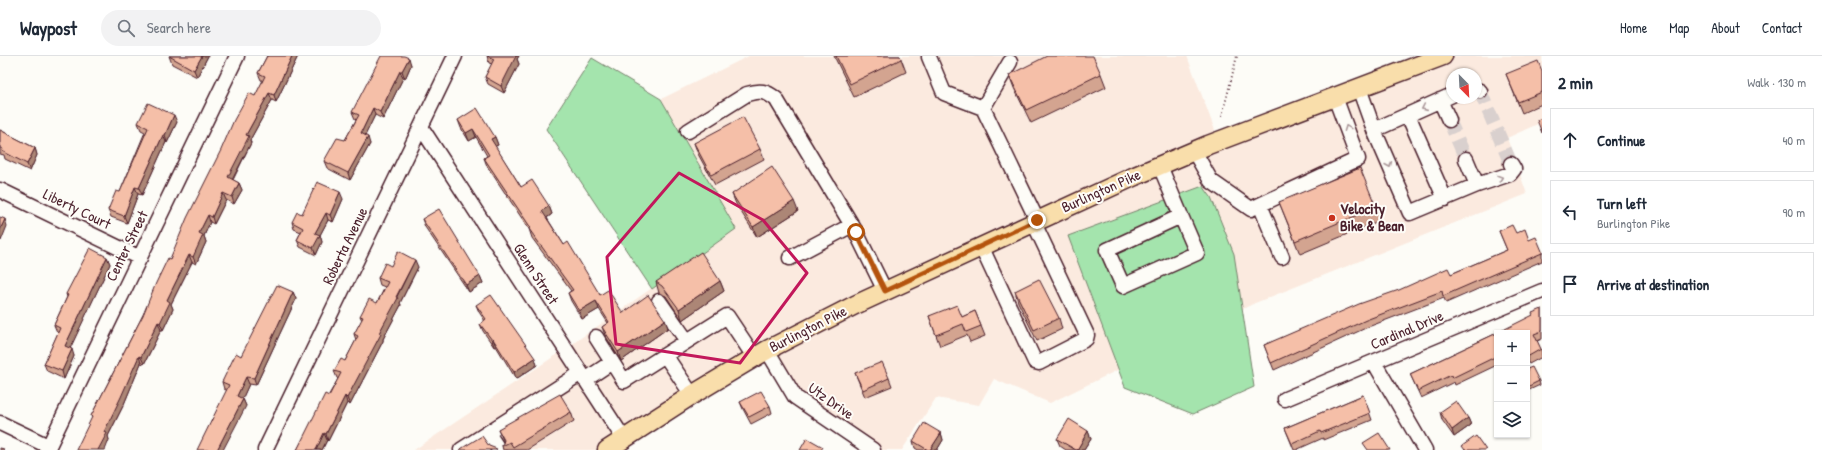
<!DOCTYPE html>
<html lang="en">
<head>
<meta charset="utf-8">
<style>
  :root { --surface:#fff; --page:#f2f2f3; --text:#1f2937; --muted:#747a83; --line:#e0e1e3 }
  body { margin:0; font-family:"Patrick Hand",sans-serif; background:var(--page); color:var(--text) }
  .controls { position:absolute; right:12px; bottom:12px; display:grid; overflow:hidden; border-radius:0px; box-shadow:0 1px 3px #0004 }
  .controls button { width:36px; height:36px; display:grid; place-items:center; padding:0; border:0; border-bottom:1px solid var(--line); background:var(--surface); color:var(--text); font:20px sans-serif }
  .compass { position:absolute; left:1446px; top:12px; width:36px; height:36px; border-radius:50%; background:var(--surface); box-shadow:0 1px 3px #0004; rotate:156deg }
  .stop { position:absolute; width:12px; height:12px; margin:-9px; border:3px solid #b45309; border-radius:50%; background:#fff }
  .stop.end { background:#b45309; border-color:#fff; box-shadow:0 1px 4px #0008 }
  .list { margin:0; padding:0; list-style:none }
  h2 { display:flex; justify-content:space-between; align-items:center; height:52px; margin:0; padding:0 16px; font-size:17px }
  h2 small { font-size:13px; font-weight:400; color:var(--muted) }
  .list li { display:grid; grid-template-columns:26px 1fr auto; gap:12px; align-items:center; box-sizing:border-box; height:64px; margin:0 8px 8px; padding:0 8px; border:1px solid var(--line); border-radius:0px }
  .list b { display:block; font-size:15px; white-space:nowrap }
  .list p { margin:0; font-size:13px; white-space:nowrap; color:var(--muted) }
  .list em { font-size:13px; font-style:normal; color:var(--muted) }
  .icon { flex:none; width:22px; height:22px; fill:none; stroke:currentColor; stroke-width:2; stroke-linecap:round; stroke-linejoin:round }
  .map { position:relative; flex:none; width:1542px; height:394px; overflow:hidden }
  header { display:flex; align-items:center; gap:24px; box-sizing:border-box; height:56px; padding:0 20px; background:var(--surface); border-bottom:1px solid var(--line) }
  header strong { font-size:19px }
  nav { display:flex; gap:22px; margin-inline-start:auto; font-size:14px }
  .search { width:280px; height:36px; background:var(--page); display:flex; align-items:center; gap:10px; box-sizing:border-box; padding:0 14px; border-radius:22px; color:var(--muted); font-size:15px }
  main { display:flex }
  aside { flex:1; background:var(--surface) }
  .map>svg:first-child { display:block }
</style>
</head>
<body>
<header>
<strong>Waypost</strong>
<div class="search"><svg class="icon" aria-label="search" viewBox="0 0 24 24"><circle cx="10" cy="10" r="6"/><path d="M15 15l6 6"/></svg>Search here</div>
<nav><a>Home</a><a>Map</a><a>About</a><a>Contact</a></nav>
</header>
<main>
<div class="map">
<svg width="1542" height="394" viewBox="0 0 1542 394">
  <rect width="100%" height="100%" fill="#fdfcf7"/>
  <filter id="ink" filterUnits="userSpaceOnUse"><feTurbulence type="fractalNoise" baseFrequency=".025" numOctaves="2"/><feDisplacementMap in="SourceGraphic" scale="8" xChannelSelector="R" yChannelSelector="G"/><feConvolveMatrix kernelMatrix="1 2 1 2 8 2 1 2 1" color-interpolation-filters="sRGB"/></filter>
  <g filter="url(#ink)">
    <path fill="#fbeadf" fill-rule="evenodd" d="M 749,0 L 1187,0 L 1219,85 L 1442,0 L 1542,0 L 1542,66 L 1507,82 L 1527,138 L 1255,247 L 1050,347 L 994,323 L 979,349 L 936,342 L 902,394 L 874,394 L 795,341 L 766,295 L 607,394 L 414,394 L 565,293 L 736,173 L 661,43 ZM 1452,18 L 1476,18 L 1476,42 L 1452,42 Z"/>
    <path fill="#a4e4ad" stroke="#77826c" d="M 592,2 L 661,43 L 736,173 L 652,233 L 546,73 Z
      M 1203,130 L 1211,141 L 1234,198 L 1254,331 L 1193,358 L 1125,331 L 1068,180 Z"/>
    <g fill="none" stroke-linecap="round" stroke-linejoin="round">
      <path stroke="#d9d0ce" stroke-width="14" stroke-dasharray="14 7" stroke-linecap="butt" d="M 1480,35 L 1511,108
        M 1449,64 L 1466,103"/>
      <g stroke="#4a1f2b" stroke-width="17">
        <path id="minor" d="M 929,1 L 944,37 L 983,52 L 1037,164
          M 1359,32 L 1374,74 L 1410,157 L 1477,129 L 1510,118 L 1514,113 L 1511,108
          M 1476,34 L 1480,35
          M 1440,44 L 1449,64
          M 983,52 L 1010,6
          M 1408,59 L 1445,143
          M 421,71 L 624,383
          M 1374,74 L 1452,39
          M 688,75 L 747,38 C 760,34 766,35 776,43 L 856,176 L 885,235
          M 1194,95 L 1211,125 L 1251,153 L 1358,103 L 1335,41
          M 1466,103 L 1477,129
          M 1160,110 L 1181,160 L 1107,194 L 1123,230 L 1197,197 L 1181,160
          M 0,134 L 140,202
          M 1260,149 L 1282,201
          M 981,190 L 1035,306 L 1039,307 L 1086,283 L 1087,279 L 1033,165
          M 790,202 L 852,169
          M 659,245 L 687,285
          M 596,281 L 624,325 L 727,260 L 755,302
          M 767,294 L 795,341 L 873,394
          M 665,299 L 692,339
          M 1374,306 L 1425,394
          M 585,324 L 612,306
          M 1285,343 L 1542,235
          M 0,367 L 48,390
          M 488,377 L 499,394
          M 47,394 L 237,0
          M 265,394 L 455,0
          M 461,394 L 581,317"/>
      </g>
      <g stroke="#4a1f2b" stroke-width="21">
        <path id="major" d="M 607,394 L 692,339 L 767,294 L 855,249 L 1135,120 L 1208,89 L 1443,0"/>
      </g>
      <path stroke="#4a1f2b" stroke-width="2" stroke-dasharray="1 3" stroke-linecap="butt" d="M 1222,60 L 1237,0"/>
      <use href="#minor" stroke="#fdfcf7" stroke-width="14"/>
      <use href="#major" stroke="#f9deab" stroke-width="18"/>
    </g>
    <path fill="#d3a490" stroke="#4a1f2b" d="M 169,0 L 208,0 L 197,21 L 172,8 Z
      M 267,0 L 298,0 L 276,46 L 272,44 L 250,84 L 251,87 L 233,124 L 239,127 L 242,134 L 234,148 L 226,144 L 214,168 L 210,166 L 204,180 L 206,186 L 196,208 L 192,206 L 171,248 L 173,253 L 163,274 L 161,274 L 144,308 L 141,307 L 124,348 L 108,380 L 109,384 L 92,362 L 91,360 L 143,259 L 170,203 L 263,25 L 261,24 L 258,17 Z
      M 487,0 L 519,0 L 517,3 L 519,8 L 504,37 L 488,28 L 485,21 L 492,8 L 489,7 Z
      M 834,0 L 900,0 L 906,16 L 854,41 Z
      M 408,2 L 411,9 L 405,23 L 403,22 L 383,63 L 375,59 L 365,79 L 370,88 L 350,124 L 327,112 L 324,105 L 345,84 L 356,64 L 355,63 L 352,56 Z
      M 1542,15 L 1542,48 L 1522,57 L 1506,18 Z
      M 1101,18 L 1106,31 L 1031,67 L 1014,32 L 1009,19 Z
      M 458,64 L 495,81 L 498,89 L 495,90 L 521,131 L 549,150 L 552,158 L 547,162 L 564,189 L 600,239 L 623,257 L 665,264 L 668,272 L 621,305 L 605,279 L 602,271 L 608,267 L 599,253 L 582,263 L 571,245 L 568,237 L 571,235 L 532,182 L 529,173 L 487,110 L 484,102 L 487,100 L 476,81 L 469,85 L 461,72 Z
      M 177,66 L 167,87 L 166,86 L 142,139 L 138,138 L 127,167 L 111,161 L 108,154 L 120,136 L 145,76 L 141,74 L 138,67 Z
      M 0,74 L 35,92 L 37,99 L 30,115 L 5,103 L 4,99 L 0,98 Z
      M 694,87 L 760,93 L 764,103 L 715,129 L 698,98 Z
      M 732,138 L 798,155 L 757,181 L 736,148 Z
      M 343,143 L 333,166 L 328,164 L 320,179 L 322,186 L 316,199 L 300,191 L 297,184 L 301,176 L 294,173 L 292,166 L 302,158 Z
      M 1279,146 L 1376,151 L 1381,164 L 1300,198 Z
      M 422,163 L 480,220 L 483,227 L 469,236 L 425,171 Z
      M 1499,175 L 1516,177 L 1529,184 L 1542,195 L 1542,205 L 1446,247 L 1444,242 L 1368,271 L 1274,314 L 1264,289 L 1451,218 L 1507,194 Z
      M 107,201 L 110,208 L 70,292 L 74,300 L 64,323 L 47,315 L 44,308 L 58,277 L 57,276 L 54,269 L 67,241 L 66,238 Z
      M 391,210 L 418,211 L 400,247 L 401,249 L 383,283 L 383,285 L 350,349 L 347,347 L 328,385 L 327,384 L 322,394 L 297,394 L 338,323 L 337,322 L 334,315 L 345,305 L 356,284 L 354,278 L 362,264 L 360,260 L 377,247 L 385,231 L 380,229 L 378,222 Z
      M 720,225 L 724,235 L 682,264 L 666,240 L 659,237 L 656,226 Z
      M 1015,235 L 1059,262 L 1062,273 L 1037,285 L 1018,246 Z
      M 293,236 L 296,243 L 256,329 L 249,328 L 242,343 L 243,343 L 246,350 L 226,334 L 224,333 L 222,326 L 241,300 Z
      M 476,249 L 537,309 L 516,323 L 496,290 L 494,291 L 483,275 L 480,268 L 485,265 L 479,256 Z
      M 1542,253 L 1542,283 L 1537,285 L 1542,296 L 1542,301 L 1529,308 L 1527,305 L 1527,277 L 1533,259 Z
      M 975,255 L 985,280 L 970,286 L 967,279 L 940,290 L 929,260 L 962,261 Z
      M 1497,277 L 1497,309 L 1455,329 L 1454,326 L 1421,342 L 1410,318 Z
      M 1527,313 L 1539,325 L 1540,329 L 1527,335 Z
      M 855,317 L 889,322 L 892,330 L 865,341 Z
      M 1363,339 L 1372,364 L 1323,384 L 1323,382 L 1296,394 L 1294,394 L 1285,372 Z
      M 740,346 L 770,350 L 772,357 L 751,368 L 743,353 Z
      M 571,356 L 574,365 L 527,394 L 503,394 L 502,390 L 504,386 L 498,373 Z
      M 1440,356 L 1468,362 L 1471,369 L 1454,381 L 1442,364 Z
      M 1088,375 L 1091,383 L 1084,394 L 1066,394 L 1060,390 L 1057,383 Z
      M 941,377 L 943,384 L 937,394 L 918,394 L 915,392 L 913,385 Z"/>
    <path fill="#ac8676" stroke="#4a1f2b" d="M 202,0 L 208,0 L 197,21 L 194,14 Z
      M 292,0 L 298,0 L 276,46 L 274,39 Z
      M 514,0 L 519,0 L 517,3 L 519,8 L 504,37 L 501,30 Z
      M 409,2 L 411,9 L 405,23 L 402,15 Z
      M 400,15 L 403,22 L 383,63 L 380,56 Z
      M 269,37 L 272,44 L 250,84 L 251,87 L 230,128 L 228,121 L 246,79 Z
      M 373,52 L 375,59 L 363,84 L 361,77 Z
      M 174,59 L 177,66 L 167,87 L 165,79 Z
      M 473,73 L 476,81 L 469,85 L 466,77 Z
      M 163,79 L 166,86 L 142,139 L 139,132 Z
      M 368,81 L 370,88 L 350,124 L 348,117 Z
      M 495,81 L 498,89 L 494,91 L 491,83 Z
      M 35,92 L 37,99 L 30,115 L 27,108 Z
      M 239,127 L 242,134 L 234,148 L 232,141 Z
      M 135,131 L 138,138 L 127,167 L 124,160 Z
      M 340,136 L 343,143 L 333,166 L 330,159 Z
      M 223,137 L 226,144 L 214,168 L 212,161 Z
      M 794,145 L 798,155 L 757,181 L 753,171 Z
      M 549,150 L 552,158 L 545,163 L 542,155 Z
      M 326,157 L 328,164 L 320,179 L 322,186 L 316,199 L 313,192 L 315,177 Z
      M 208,159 L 210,166 L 204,180 L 206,186 L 196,208 L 193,201 L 199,177 Z
      M 5,163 L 7,170 L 1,185 L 0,182 L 0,174 Z
      M 189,199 L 192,206 L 171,248 L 173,253 L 163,274 L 160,267 L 167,244 Z
      M 107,201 L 110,208 L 68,297 L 65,290 Z
      M 415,204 L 418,211 L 400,247 L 401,249 L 383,283 L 383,285 L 350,349 L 347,342 L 379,277 Z
      M 480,220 L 483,227 L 469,236 L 466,229 Z
      M 720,225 L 724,235 L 682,264 L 679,253 Z
      M 293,236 L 296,243 L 256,329 L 254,322 Z
      M 596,245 L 599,253 L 582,263 L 579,255 Z
      M 665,264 L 668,272 L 621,305 L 618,296 Z
      M 158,266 L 161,274 L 144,308 L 141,301 Z
      M 493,283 L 496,290 L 494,291 L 492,284 Z
      M 72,293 L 74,300 L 64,323 L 62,315 Z
      M 139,300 L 141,307 L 124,348 L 108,380 L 109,384 L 105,394 L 98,394 L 104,376 Z
      M 535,302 L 537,309 L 516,323 L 514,316 Z
      M 246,321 L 249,328 L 240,348 L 237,340 Z
      M 345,340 L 347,347 L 328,385 L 326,378 Z
      M 243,343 L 246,350 L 223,394 L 217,394 Z
      M 1468,362 L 1471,369 L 1454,381 L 1452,374 Z
      M 1088,375 L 1091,383 L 1084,394 L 1077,394 Z
      M 324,377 L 327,384 L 322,394 L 316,394 Z
      M 941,377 L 943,384 L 937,394 L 930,394 Z"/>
    <path fill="#f5bfa8" stroke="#4a1f2b" d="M 169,0 L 202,0 L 194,14 Z
      M 267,0 L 292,0 L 274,39 L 269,37 L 246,79 L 249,80 L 228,121 L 239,127 L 232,141 L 223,137 L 212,161 L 208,159 L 199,177 L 203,179 L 193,201 L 189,199 L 167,244 L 170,246 L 160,267 L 158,266 L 141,301 L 139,300 L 121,341 L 104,376 L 107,377 L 98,394 L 76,394 L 92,361 L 91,360 L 143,259 L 156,227 L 168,202 L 170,203 L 187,162 L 221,94 L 234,64 L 249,37 L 255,40 L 265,20 L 258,17 Z
      M 381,0 L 404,0 L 409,2 L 402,15 L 400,15 L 380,56 L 373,52 L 361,77 L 368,81 L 348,117 L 324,105 L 337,82 L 345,84 L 359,59 L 352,56 Z
      M 487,0 L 516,0 L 501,30 L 485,21 L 494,3 Z
      M 836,0 L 900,0 L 901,3 L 850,28 Z
      M 1047,0 L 1093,0 L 1101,18 L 1026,54 L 1009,19 Z
      M 1538,5 L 1542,15 L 1542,36 L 1518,46 L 1506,18 Z
      M 148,47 L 174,59 L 165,79 L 163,79 L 139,132 L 135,131 L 124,160 L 108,154 L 116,135 L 120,136 L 148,72 L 138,67 Z
      M 477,52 L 495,81 L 491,83 L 521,131 L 532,124 L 549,150 L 542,155 L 564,189 L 568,186 L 600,239 L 608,234 L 623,257 L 648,239 L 665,264 L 618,296 L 602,271 L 609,266 L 596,245 L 579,255 L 568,237 L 573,234 L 529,173 L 531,172 L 484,102 L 489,99 L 473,73 L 466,77 L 458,64 Z
      M 743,61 L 760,93 L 711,119 L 694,87 Z
      M 1542,62 L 1542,77 L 1537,64 Z
      M 0,74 L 35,92 L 27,108 L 2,95 L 3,93 L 0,92 Z
      M 772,111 L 794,145 L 753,171 L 732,138 Z
      M 1360,112 L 1376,151 L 1295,185 L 1279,146 Z
      M 317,126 L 340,136 L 330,159 L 326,157 L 315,177 L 320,179 L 313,192 L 297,184 L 303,172 L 292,166 L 297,156 L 302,158 Z
      M 439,153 L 480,220 L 466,229 L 422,163 Z
      M 0,161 L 5,163 L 0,174 Z
      M 1512,169 L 1516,177 L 1525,173 L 1529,184 L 1536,181 L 1542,195 L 1542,197 L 1443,240 L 1442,235 L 1366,264 L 1271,307 L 1264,289 L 1359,248 L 1399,234 L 1448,212 L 1451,218 L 1507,194 L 1499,175 Z
      M 90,192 L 107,201 L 65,290 L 72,293 L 62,315 L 44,308 L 60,272 L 54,269 L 68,239 L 66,238 Z
      M 398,195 L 415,204 L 396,241 L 398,242 L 379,277 L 381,278 L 347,342 L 345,340 L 326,378 L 324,377 L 316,394 L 297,394 L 325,338 L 329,340 L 341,317 L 334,315 L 341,303 L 345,305 L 358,280 L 354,278 L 363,261 L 360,260 L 369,243 L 377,247 L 388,226 L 378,222 L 385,207 L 391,210 Z
      M 701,196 L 720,225 L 679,253 L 662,230 L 656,226 Z
      M 1039,223 L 1059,262 L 1034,274 L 1015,235 Z
      M 277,229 L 293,236 L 254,322 L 246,321 L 237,340 L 243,343 L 217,394 L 197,394 L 229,329 L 222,326 L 236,297 L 241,300 Z
      M 491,239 L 535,302 L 514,316 L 493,283 L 492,284 L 480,268 L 486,263 L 476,249 Z
      M 957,249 L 962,261 L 975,255 L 981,270 L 966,276 L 963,268 L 936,279 L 929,260 Z
      M 1542,253 L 1542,275 L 1534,278 L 1541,293 L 1527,301 L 1527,277 L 1497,277 L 1533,259 L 1532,257 Z
      M 1497,277 L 1497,300 L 1452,322 L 1451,319 L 1418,335 L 1410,318 Z
      M 882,306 L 889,322 L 863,334 L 855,317 Z
      M 1532,311 L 1539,325 L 1527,331 L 1527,313 Z
      M 761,335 L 770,350 L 749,361 L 740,346 Z
      M 560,338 L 571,356 L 513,391 L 510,386 L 502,390 L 504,384 L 498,373 Z
      M 1363,339 L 1370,357 L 1321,377 L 1320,375 L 1292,388 L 1285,372 Z
      M 1456,345 L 1468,362 L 1452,374 L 1440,356 Z
      M 1069,363 L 1088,375 L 1077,394 L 1076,394 L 1057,383 Z
      M 924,367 L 941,377 L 930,394 L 928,394 L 913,385 Z
      M 1379,377 L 1390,394 L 1368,394 L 1363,387 Z
      M 482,380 L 489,390 L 497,393 L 496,394 L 459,394 Z
      M 1476,380 L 1486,394 L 1465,394 L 1462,390 Z
      M 807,382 L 823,391 L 821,394 L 800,394 Z
      M 0,392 L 4,393 L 3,394 L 0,394 Z"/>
    <defs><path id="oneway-chevron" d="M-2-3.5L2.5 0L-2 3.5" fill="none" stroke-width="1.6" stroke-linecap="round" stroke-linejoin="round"/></defs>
    <g stroke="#ac999b">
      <use href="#oneway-chevron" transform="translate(1424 52) rotate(156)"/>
      <use href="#oneway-chevron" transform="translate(1347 72) rotate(-111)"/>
      <use href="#oneway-chevron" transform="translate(1389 109) rotate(67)"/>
      <use href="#oneway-chevron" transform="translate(1500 122) rotate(-18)"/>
    </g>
  </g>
  <g fill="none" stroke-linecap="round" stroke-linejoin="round" filter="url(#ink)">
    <path stroke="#b45309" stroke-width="5" d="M 856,176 L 885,235 L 1037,164"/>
  </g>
  <path fill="none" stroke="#c2185b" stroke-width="3" stroke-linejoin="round" d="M 679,117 L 763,164 L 807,217 L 740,307 L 616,288 L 607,201 Z"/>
  <circle fill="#c8321e" stroke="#fdfcf7" stroke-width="1.5" cx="1332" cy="162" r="4"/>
  <g text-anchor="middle" stroke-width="4" stroke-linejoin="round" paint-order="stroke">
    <g font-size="15" fill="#4a1f2b" stroke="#fdfcf7">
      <text transform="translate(1101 135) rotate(-24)" y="5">Burlington Pike</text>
      <text transform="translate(77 153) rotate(26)" y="5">Liberty Court</text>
      <text transform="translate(127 190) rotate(-64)" y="5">Center Street</text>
      <text transform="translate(345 190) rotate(-64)" y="5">Roberta Avenue</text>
      <text transform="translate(536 218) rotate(57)" y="5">Glenn Street</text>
      <text transform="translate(808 273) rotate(-27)" y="5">Burlington Pike</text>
      <text transform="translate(1407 274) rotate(-23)" y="5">Cardinal Drive</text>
      <text transform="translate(831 345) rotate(35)" y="5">Utz Drive</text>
    </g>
    <g font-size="15" font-weight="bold" fill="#4a1f2b" stroke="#fdfcf7" text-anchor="start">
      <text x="1340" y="158">Velocity<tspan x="1340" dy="17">Bike &amp; Bean</tspan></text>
    </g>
  </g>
</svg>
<div class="controls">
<button>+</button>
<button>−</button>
<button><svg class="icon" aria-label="layers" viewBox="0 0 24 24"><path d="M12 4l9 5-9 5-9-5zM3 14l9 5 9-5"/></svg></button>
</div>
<svg class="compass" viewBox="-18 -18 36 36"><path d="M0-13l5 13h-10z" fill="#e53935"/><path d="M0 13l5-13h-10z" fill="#747a83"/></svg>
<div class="stop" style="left:856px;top:176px"></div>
<div class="stop end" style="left:1037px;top:164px"></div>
</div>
<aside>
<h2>2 min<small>Walk · 130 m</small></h2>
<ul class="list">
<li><svg class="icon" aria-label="ahead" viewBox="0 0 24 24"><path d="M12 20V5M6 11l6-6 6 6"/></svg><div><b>Continue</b></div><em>40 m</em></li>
<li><svg class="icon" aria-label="left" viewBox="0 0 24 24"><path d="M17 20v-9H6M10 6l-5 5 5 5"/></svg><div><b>Turn left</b><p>Burlington Pike</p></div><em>90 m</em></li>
<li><svg class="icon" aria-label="arrive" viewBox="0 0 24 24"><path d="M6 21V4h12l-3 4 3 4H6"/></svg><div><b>Arrive at destination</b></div></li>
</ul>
</aside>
</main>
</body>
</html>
